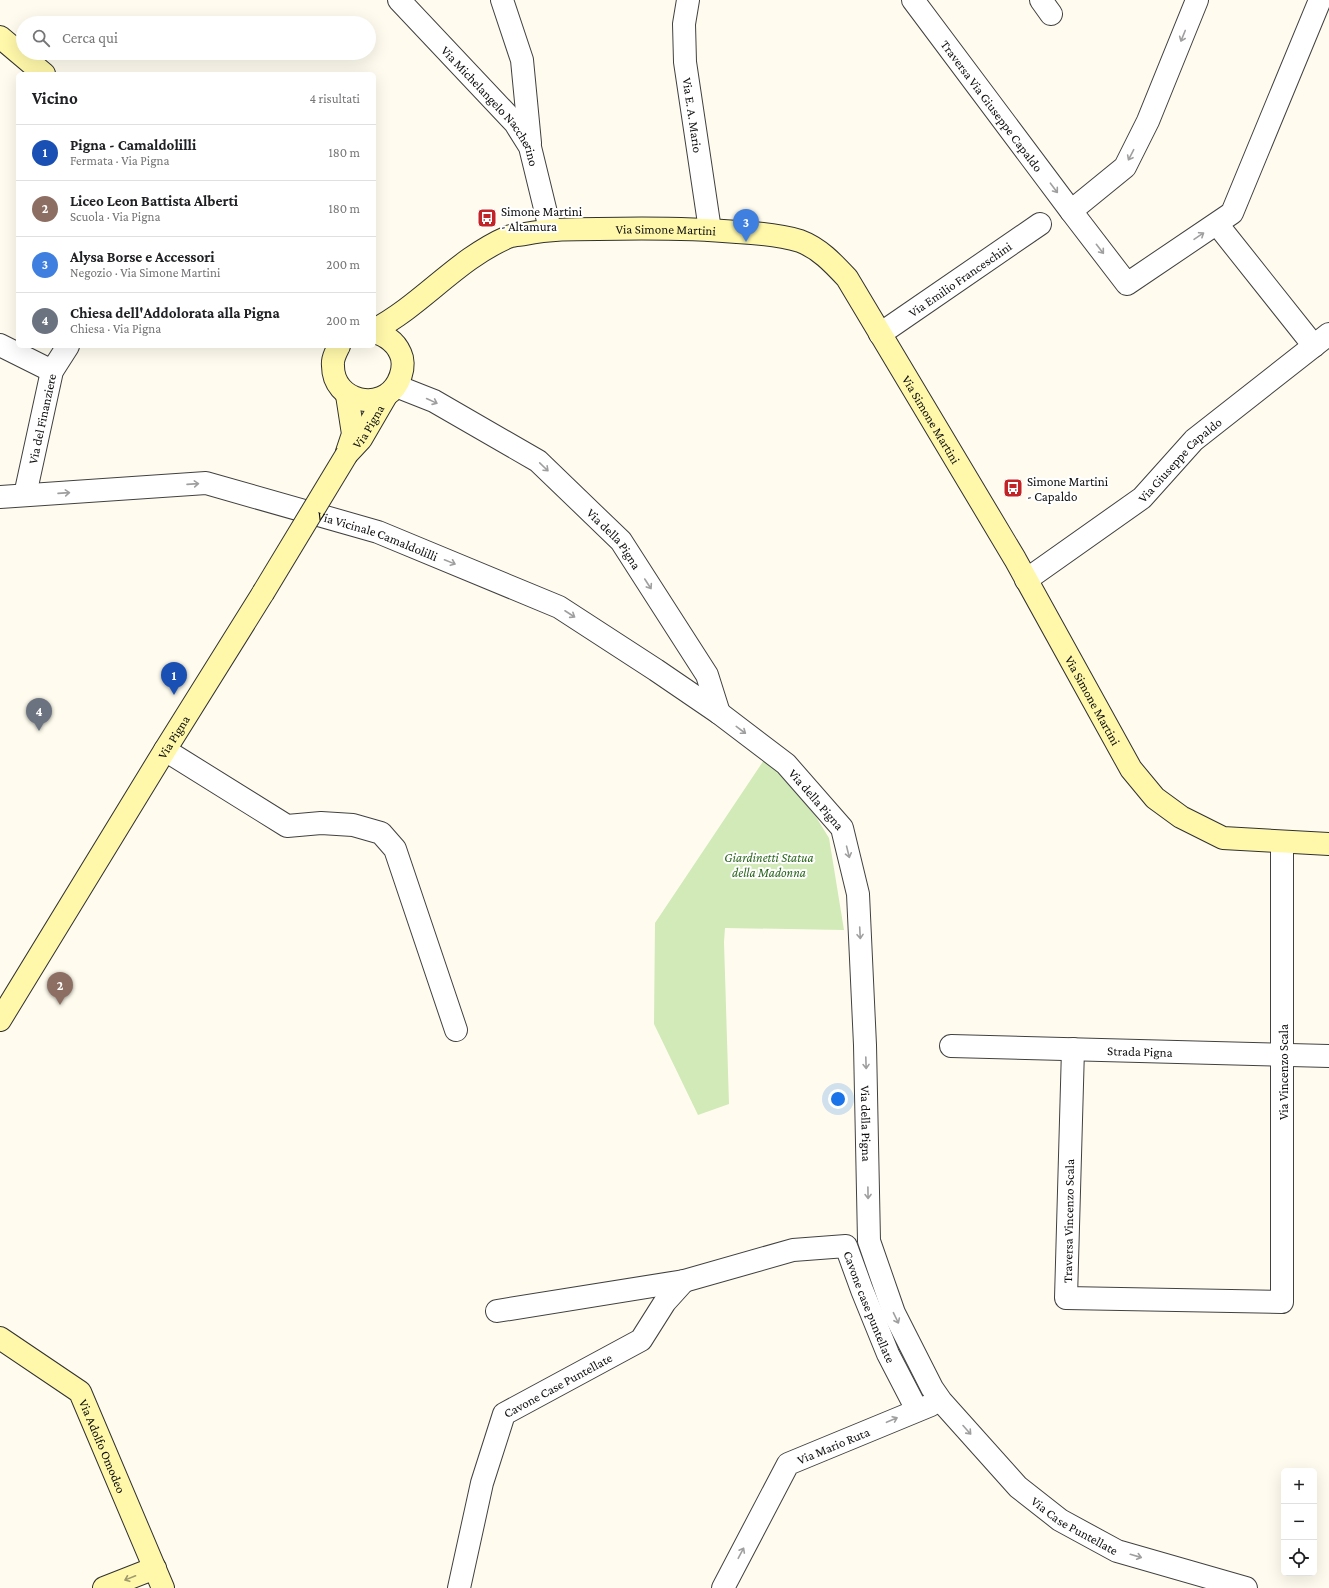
<!DOCTYPE html>
<html lang="it">
<head>
<meta charset="utf-8">
<style>
  :root { --surface:#fff; --page:#f6f6f6; --text:#202124; --muted:#757577; --line:#e0e0e0; --accent:#db2777 }
  body { margin:0; font-family:"Crimson Pro",serif; background:var(--page); color:var(--text) }
  .controls { position:absolute; right:12px; bottom:12px; display:grid; overflow:hidden; border-radius:6px; box-shadow:0 4px 16px #0002 }
  .controls button { width:36px; height:36px; display:grid; place-items:center; padding:0; border:0; border-bottom:1px solid var(--line); background:var(--surface); color:var(--text); font:20px sans-serif }
  .you { position:absolute; left:838px; top:1099px; width:14px; height:14px; margin:-10px; border:3px solid #fff; border-radius:50%; background:#1a73e8; box-shadow:0 0 0 6px #1a73e833 }
  .badge { display:grid; place-items:center; width:26px; height:26px; border-radius:50%; background:var(--accent); color:#fff; font-size:13px; font-weight:700 }
  .pin { position:absolute; translate:-50% -33px; filter:drop-shadow(0 1px 2px #0008) }
  .pin::after { content:''; position:absolute; top:21px; width:14px; height:12px; background:inherit; clip-path:polygon(0 0,100% 0,50% 100%) }
  .list { margin:0; padding:0; list-style:none }
  h2 { display:flex; justify-content:space-between; align-items:center; height:52px; margin:0; padding:0 16px; font-size:17px }
  h2 small { font-size:13px; font-weight:400; color:var(--muted) }
  .list li { display:grid; grid-template-columns:26px 1fr auto; gap:12px; align-items:center; box-sizing:border-box; height:56px; padding:0 16px; border-top:1px solid var(--line) }
  .list b { display:block; font-size:15px; white-space:nowrap }
  .list p { margin:0; font-size:13px; white-space:nowrap; color:var(--muted) }
  .list em { font-size:13px; font-style:normal; color:var(--muted) }
  .icon { flex:none; width:22px; height:22px; fill:none; stroke:currentColor; stroke-width:2; stroke-linecap:round; stroke-linejoin:round }
  .map { position:relative; flex:none; width:1329px; height:1588px; overflow:hidden }
  .search { position:absolute; background:var(--surface); box-shadow:0 4px 16px #0002; left:16px; top:16px; width:360px; height:44px; display:flex; align-items:center; gap:10px; box-sizing:border-box; padding:0 14px; border-radius:22px; color:var(--muted); font-size:15px }
  .panel { position:absolute; background:var(--surface); box-shadow:0 4px 16px #0002; left:16px; top:72px; width:360px; height:276px; border-radius:6px }
  .map>svg:first-child { display:block }
</style>
</head>
<body>
<div class="map">
<svg width="1329" height="1588" viewBox="0 0 1329 1588">
  <rect width="100%" height="100%" fill="#fffcef"/>
  <path fill="#d1eab8" d="M 764,760 L 783,776 L 816,817 L 829,838 L 844,930 L 725,928 L 724,942 L 729,1104 L 698,1115 L 654,1024 L 655,923 Z"/>
  <g fill="none" stroke-linecap="round" stroke-linejoin="round">
    <g stroke="#414141" stroke-width="24">
      <g id="street">
        <path id="s1" d="M 399,0 L 515,123 L 530,147 L 550,229"/>
        <path d="M 502,0 L 522,60 L 530,143"/>
        <path id="s2" d="M 688,0 L 684,24 L 685,62 L 710,230"/>
        <path id="s3" d="M 913,0 L 1071,211"/>
        <path d="M 1041,0 L 1051,14"/>
        <path d="M 1197,0 L 1148,121 L 1125,167 L 1071,211 L 1127,284 L 1232,213 L 1320,0"/>
        <path d="M 1217,224 L 1314,346"/>
        <path id="s4" d="M 880,334 L 1040,224"/>
        <path d="M 0,345 L 52,371"/>
        <path id="s5" d="M 396,386 L 434,401 L 538,461 L 621,541 L 707,675 L 719,713"/>
        <path id="s6" d="M 25,495 L 52,371 L 68,346"/>
        <path id="s7" d="M 0,497 L 206,483 L 378,532 L 559,607 L 656,670 L 719,713 L 786,764 L 842,828 L 858,894 L 865,1045 L 869,1241 L 894,1313 L 932,1388 L 941,1401 L 1018,1487 L 1060,1520 L 1117,1551 L 1246,1588"/>
        <path id="s8" d="M 1026,580 L 1142,498 L 1194,440 L 1329,334"/>
        <path d="M 165,750 L 287,826 L 321,823 L 353,825 L 381,833 L 395,849 L 456,1030"/>
        <path id="s9" d="M 951,1046 L 1329,1056"/>
        <path d="M 1073,1049 L 1066,1298 L 1282,1302 L 1282,842"/>
        <path id="s10" d="M 497,1311 L 684,1281 L 793,1250 L 846,1246 L 862,1290 L 888,1354 L 917,1410"/>
        <path id="s11" d="M 459,1588 L 482,1483 L 504,1414 L 641,1340 L 665,1302 L 684,1281"/>
        <path id="s12" d="M 723,1588 L 788,1464 L 931,1405"/>
      </g>
    </g>
    <g stroke="#303030" stroke-width="24">
      <g id="secondary">
        <path d="M 0,37 L 44,74"/>
        <path id="s13" d="M 374,330 C 423,304 457,259 508,237 C 513,235 520,235 525,234 C 550,229 573,229 598,229 C 644,228 691,228 737,232 C 757,233 780,235 800,241 C 819,248 833,263 847,278 L 1015,559 L 1131,769 L 1155,798 L 1181,817 L 1223,838 L 1329,844"/>
        <path d="M 339,346 C 336,352 332,359 333,366 C 333,402 382,413 398,382 C 402,374 404,367 402,358 C 398,344 388,336 374,332"/>
        <path d="M 347,395 L 353,434 L 347,452"/>
        <path id="s14" d="M 347,454 L 361,439 L 386,396"/>
        <path id="s15" d="M 0,1020 L 165,750 L 263,593"/>
        <path id="s16" d="M 0,1338 L 80,1392 L 163,1588"/>
        <path d="M 104,1588 L 155,1568"/>
      </g>
    </g>
    <use href="#street" stroke="#fff" stroke-width="22"/>
    <use href="#secondary" stroke="#fff8aa" stroke-width="22"/>
    <g stroke="#303030" stroke-width="24" stroke-linecap="butt">
      <path id="secondary-bridge" d="M 263,593 L 347,454"/>
    </g>
    <use href="#secondary-bridge" stroke="#fff8aa" stroke-width="22"/>
  </g>
  <defs><path id="oneway-shaft" d="M-6 0H5M1.5-3L5.5 0L1.5 3" fill="none" stroke-width="1.6" stroke-linecap="round" stroke-linejoin="round"/></defs>
  <g stroke="#9f9f9f">
    <use href="#oneway-shaft" transform="translate(1183 36) rotate(112)"/>
    <use href="#oneway-shaft" transform="translate(1131 155) rotate(117)"/>
    <use href="#oneway-shaft" transform="translate(1054 188) rotate(53)"/>
    <use href="#oneway-shaft" transform="translate(1199 236) rotate(-34)"/>
    <use href="#oneway-shaft" transform="translate(1100 249) rotate(52)"/>
    <use href="#oneway-shaft" transform="translate(432 401) rotate(25)"/>
    <use href="#oneway-shaft" transform="translate(544 467) rotate(44)"/>
    <use href="#oneway-shaft" transform="translate(193 484) rotate(-4)"/>
    <use href="#oneway-shaft" transform="translate(64 493) rotate(-4)"/>
    <use href="#oneway-shaft" transform="translate(450 562) rotate(22)"/>
    <use href="#oneway-shaft" transform="translate(648 584) rotate(57)"/>
    <use href="#oneway-shaft" transform="translate(570 614) rotate(33)"/>
    <use href="#oneway-shaft" transform="translate(741 730) rotate(37)"/>
    <use href="#oneway-shaft" transform="translate(848 852) rotate(76)"/>
    <use href="#oneway-shaft" transform="translate(860 933) rotate(87)"/>
    <use href="#oneway-shaft" transform="translate(866 1063) rotate(88)"/>
    <use href="#oneway-shaft" transform="translate(868 1193) rotate(89)"/>
    <use href="#oneway-shaft" transform="translate(896 1318) rotate(64)"/>
    <use href="#oneway-shaft" transform="translate(892 1420) rotate(-23)"/>
    <use href="#oneway-shaft" transform="translate(967 1430) rotate(48)"/>
    <use href="#oneway-shaft" transform="translate(741 1553) rotate(-62)"/>
    <use href="#oneway-shaft" transform="translate(1136 1556) rotate(16)"/>
  </g>
  <use stroke="#9f9a6c" href="#oneway-shaft" transform="translate(130 1578) rotate(158)"/>
  <defs>
    <g id="bus-square" transform="scale(1)"><rect x="-9" y="-9" width="18" height="18" rx="4" fill="#c12327" stroke="#fff"/><path d="M-5-6H5V4H4V6H2V4H-2V6H-4V4H-5ZM-3.5-4V0h7V-4ZM-3.5 1.2v1.5H-2V1.2ZM2 1.2v1.5H3.5V1.2Z" fill="#fff"/></g>
  </defs>
  <g fill-rule="evenodd">
    <use href="#bus-square" x="487" y="218"/>
    <use href="#bus-square" x="1013" y="488"/>
  </g>
  <g text-anchor="middle" stroke-width="4" stroke-linejoin="round" paint-order="stroke">
    <g font-size="13" fill="#0e0e0e" stroke="#fff">
      <text dy="5" stroke="none"><textPath href="#s3" startOffset="132">Traversa Via Giuseppe Capaldo</textPath></text>
      <text dy="5" stroke="none"><textPath href="#s1" startOffset="141">Via Michelangelo Naccherino</textPath></text>
      <text dy="5" stroke="none"><textPath href="#s2" startOffset="116">Via E. A. Mario</textPath></text>
      <text dy="5" stroke="none"><textPath href="#s13" startOffset="322">Via Simone Martini</textPath></text>
      <text dy="5" stroke="none"><textPath href="#s4" startOffset="97">Via Emilio Franceschini</textPath></text>
      <text dy="5" stroke="none"><textPath href="#s6" startOffset="78">Via del Finanziere</textPath></text>
      <text dy="5" stroke="none"><textPath href="#s13" startOffset="682">Via Simone Martini</textPath></text>
      <text dy="5" stroke="none"><textPath href="#s14" startOffset="35">Via Pigna</textPath></text>
      <text dy="5" stroke="none"><textPath href="#s8" startOffset="196">Via Giuseppe Capaldo</textPath></text>
      <text dy="5" stroke="none"><textPath href="#s7" startOffset="386">Via Vicinale Camaldolilli</textPath></text>
      <text dy="5" stroke="none"><textPath href="#s5" startOffset="270">Via della Pigna</textPath></text>
      <text dy="5" stroke="none"><textPath href="#s13" startOffset="1006">Via Simone Martini</textPath></text>
      <text dy="5" stroke="none"><textPath href="#s15" startOffset="332">Via Pigna</textPath></text>
      <text dy="5" stroke="none"><textPath href="#s7" startOffset="904">Via della Pigna</textPath></text>
      <text dy="5" stroke="none"><textPath href="#s9" startOffset="189">Strada Pigna</textPath></text>
      <text transform="translate(1283 1072) rotate(-90)" y="5">Via Vincenzo Scala</text>
      <text dy="5" stroke="none"><textPath href="#s7" startOffset="1240">Via della Pigna</textPath></text>
      <text transform="translate(1068 1221) rotate(-89)" y="5">Traversa Vincenzo Scala</text>
      <text dy="5" stroke="none"><textPath href="#s10" startOffset="421">Cavone case puntellate</textPath></text>
      <text dy="5" stroke="none"><textPath href="#s11" startOffset="241">Cavone Case Puntellate</textPath></text>
      <text dy="5" stroke="none"><textPath href="#s16" startOffset="155">Via Adolfo Omodeo</textPath></text>
      <text dy="5" stroke="none"><textPath href="#s12" startOffset="189">Via Mario Ruta</textPath></text>
      <text dy="5" stroke="none"><textPath href="#s7" startOffset="1718">Via Case Puntellate</textPath></text>
    </g>
    <g font-size="13" fill="#0e0e0e" stroke="#fff" text-anchor="start">
      <text x="501" y="216">Simone Martini<tspan x="501" dy="15">- Altamura</tspan></text>
      <text x="1027" y="486">Simone Martini<tspan x="1027" dy="15">- Capaldo</tspan></text>
    </g>
    <g font-size="13" font-style="italic" fill="#2b671d" stroke="#fff">
      <text x="769" y="862">Giardinetti Statua<tspan x="769" dy="15">della Madonna</tspan></text>
    </g>
  </g>
</svg>
<div class="controls">
<button>+</button>
<button>−</button>
<button><svg class="icon" aria-label="locate" viewBox="0 0 24 24"><circle cx="12" cy="12" r="6"/><path d="M12 2v4M12 18v4M2 12h4M18 12h4"/></svg></button>
</div>
<div class="you"></div>
<div class="pin badge" style="left:174px;top:695px;background:#1a4fb4">1</div>
<div class="pin badge" style="left:60px;top:1005px;background:#8d6e63">2</div>
<div class="pin badge" style="left:746px;top:242px;background:#3f7fe0">3</div>
<div class="pin badge" style="left:39px;top:731px;background:#6b7280">4</div>
<div class="search"><svg class="icon" aria-label="search" viewBox="0 0 24 24"><circle cx="10" cy="10" r="6"/><path d="M15 15l6 6"/></svg>Cerca qui</div>
<section class="panel">
<h2>Vicino<small>4 risultati</small></h2>
<ul class="list">
<li><span class="badge" style="background:#1a4fb4">1</span><div><b>Pigna - Camaldolilli</b><p>Fermata · Via Pigna</p></div><em>180 m</em></li>
<li><span class="badge" style="background:#8d6e63">2</span><div><b>Liceo Leon Battista Alberti</b><p>Scuola · Via Pigna</p></div><em>180 m</em></li>
<li><span class="badge" style="background:#3f7fe0">3</span><div><b>Alysa Borse e Accessori</b><p>Negozio · Via Simone Martini</p></div><em>200 m</em></li>
<li><span class="badge" style="background:#6b7280">4</span><div><b>Chiesa dell'Addolorata alla Pigna</b><p>Chiesa · Via Pigna</p></div><em>200 m</em></li>
</ul>
</section>
</div>
</body>
</html>
